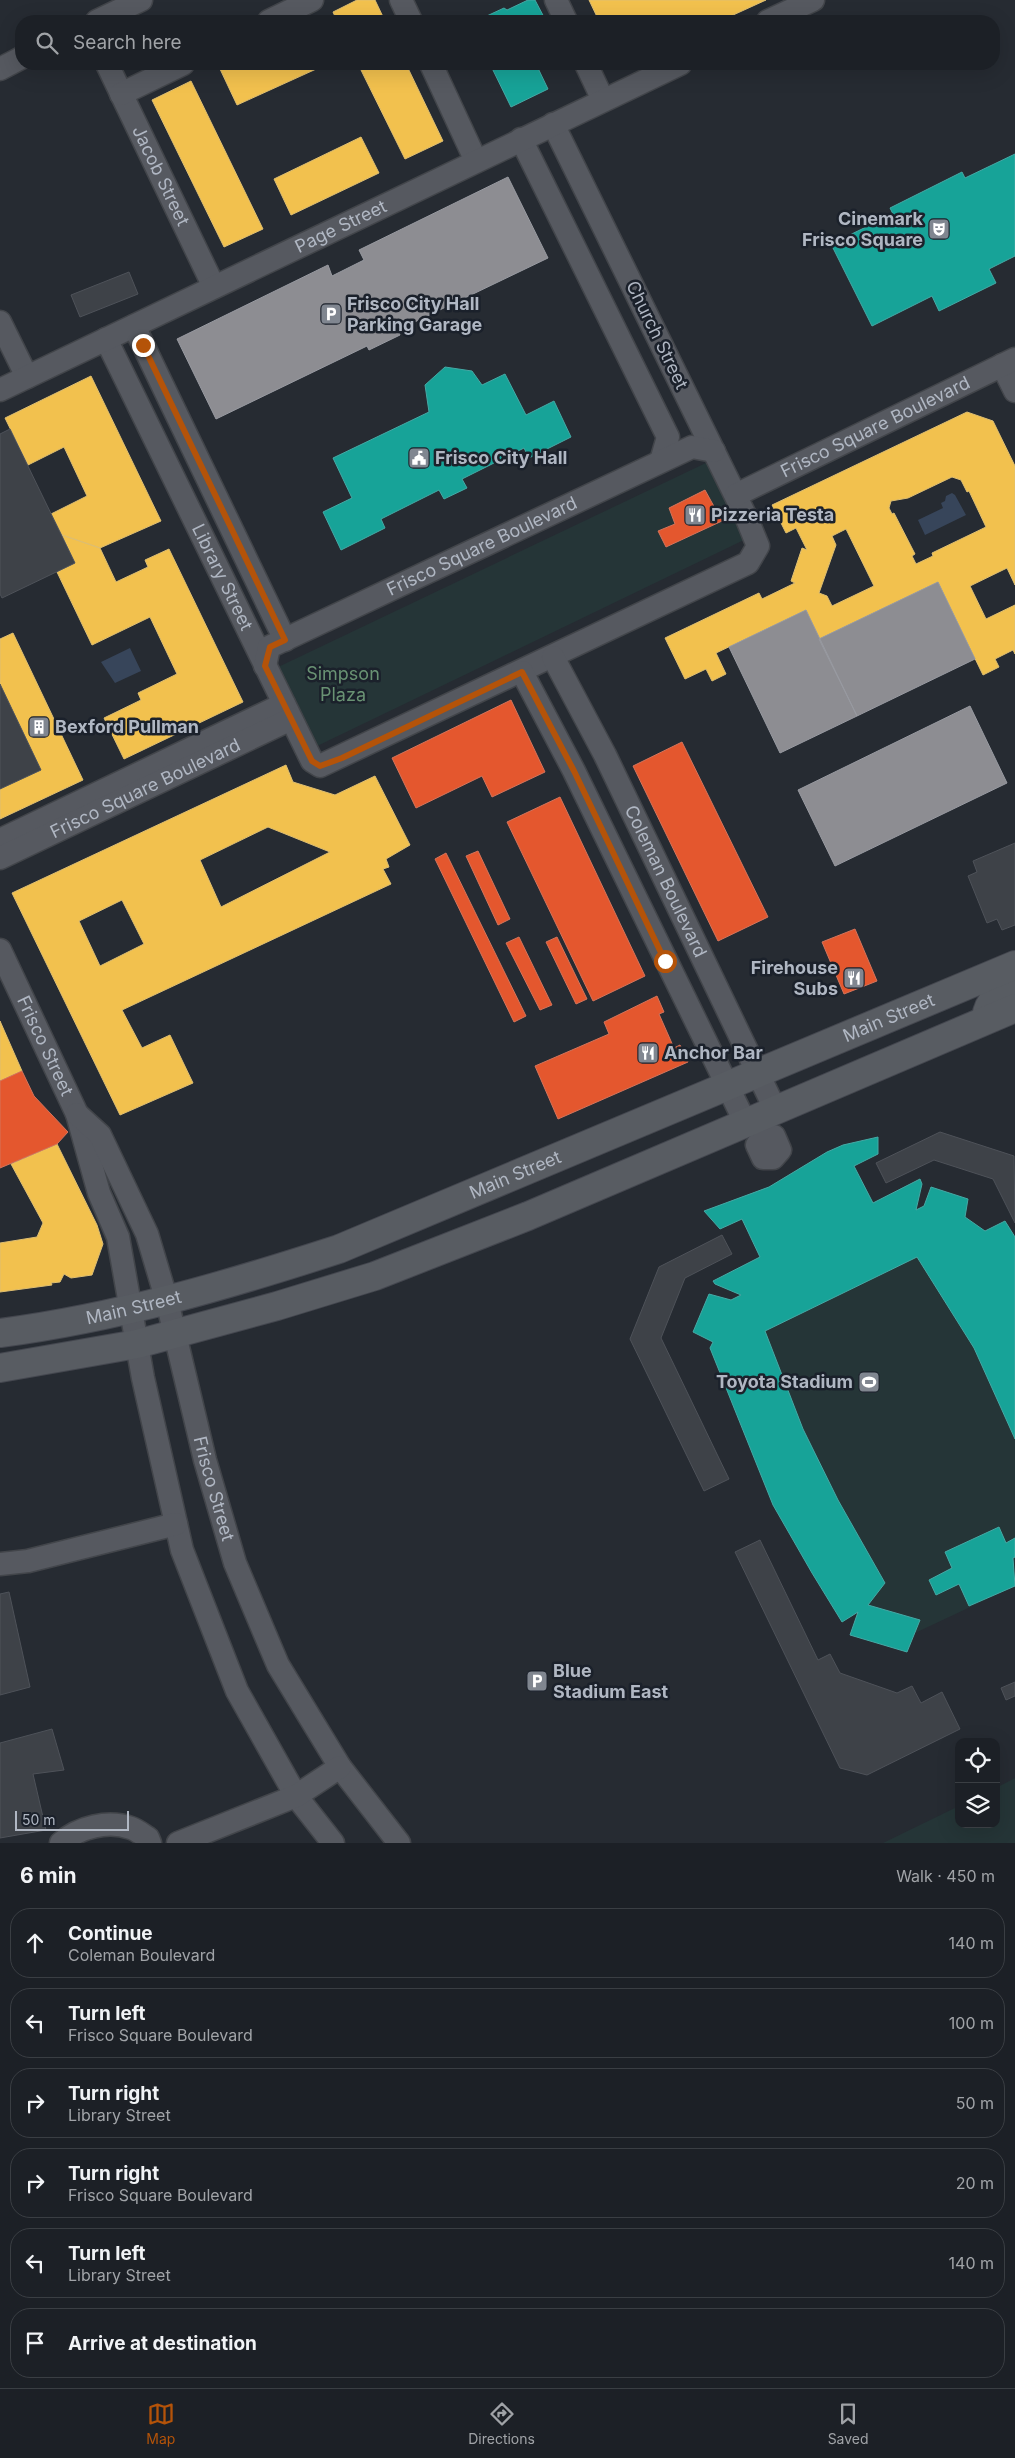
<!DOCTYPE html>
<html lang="en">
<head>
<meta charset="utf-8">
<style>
  :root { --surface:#1c2026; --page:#292d32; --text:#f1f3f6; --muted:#a0a3a7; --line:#3a3e43; --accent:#b45309 }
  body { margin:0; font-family:Inter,sans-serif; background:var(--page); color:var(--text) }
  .controls { position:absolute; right:15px; bottom:15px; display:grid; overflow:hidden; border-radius:10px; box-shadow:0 5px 20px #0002 }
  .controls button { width:45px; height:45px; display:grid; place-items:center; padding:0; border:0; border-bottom:1px solid var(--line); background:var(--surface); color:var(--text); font:25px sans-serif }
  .scale { position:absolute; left:15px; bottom:12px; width:114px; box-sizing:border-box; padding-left:5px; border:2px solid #b0b7c3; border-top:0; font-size:14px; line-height:18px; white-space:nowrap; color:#b0b7c3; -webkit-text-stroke:4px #1b212b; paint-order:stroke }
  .stop { position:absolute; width:15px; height:15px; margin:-11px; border:4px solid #b45309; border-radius:50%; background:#fff }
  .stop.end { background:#b45309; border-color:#fff; box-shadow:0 1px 5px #0008 }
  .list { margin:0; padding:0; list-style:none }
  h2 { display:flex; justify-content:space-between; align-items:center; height:65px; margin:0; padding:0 20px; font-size:21px }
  h2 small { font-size:16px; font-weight:400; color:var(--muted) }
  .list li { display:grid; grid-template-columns:32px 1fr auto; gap:15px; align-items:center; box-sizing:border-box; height:70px; margin:0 10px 10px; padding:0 10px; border:1px solid var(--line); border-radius:20px }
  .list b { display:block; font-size:19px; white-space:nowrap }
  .list p { margin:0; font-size:16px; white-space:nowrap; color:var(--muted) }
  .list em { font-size:16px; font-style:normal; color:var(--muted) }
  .icon { flex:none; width:28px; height:28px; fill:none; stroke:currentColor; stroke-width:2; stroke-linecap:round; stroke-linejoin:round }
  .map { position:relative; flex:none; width:1015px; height:1843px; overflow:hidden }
  .search { position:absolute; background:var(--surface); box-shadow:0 5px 20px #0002; left:15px; right:15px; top:15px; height:55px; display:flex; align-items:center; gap:12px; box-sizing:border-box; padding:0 18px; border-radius:20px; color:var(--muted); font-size:19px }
  .sheet { height:545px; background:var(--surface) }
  nav { display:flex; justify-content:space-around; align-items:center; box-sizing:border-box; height:70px; border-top:1px solid var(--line); background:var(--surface); font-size:14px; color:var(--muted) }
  nav a { display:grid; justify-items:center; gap:2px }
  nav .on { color:var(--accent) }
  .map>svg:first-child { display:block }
</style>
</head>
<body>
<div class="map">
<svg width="1015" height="1843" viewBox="0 0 1015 1843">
  <rect width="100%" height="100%" fill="#262b32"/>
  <path fill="#253537" d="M 710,461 L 746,539 L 313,748 L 274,669 Z
    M 878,1137 L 854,1166 L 873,1202 L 920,1179 L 916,1210 L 924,1206 L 931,1187 L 968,1199 L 965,1217 L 985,1231 L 1005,1221 L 1015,1237 L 1015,1586 L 915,1633 L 907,1652 L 850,1635 L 857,1613 L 842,1622 L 773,1505 L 710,1348 L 713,1342 L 693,1332 L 709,1294 L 731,1300 L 741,1295 L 715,1284 L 713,1281 L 760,1257 L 742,1219 L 720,1229 L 704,1211 L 768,1187 L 827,1152 L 843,1145 Z
    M 1015,1778 L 1015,1843 L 883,1843 L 959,1806 L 959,1824 L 996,1824 L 996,1788 Z"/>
  <path fill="#37455a" d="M 952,493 L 955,495 L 966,515 L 925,535 L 918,520 L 943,508 L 941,503 L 945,501 L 946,496 Z
    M 130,648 L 141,671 L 115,683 L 101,662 Z"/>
  <path fill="#f2c14e" stroke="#debe71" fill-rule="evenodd" d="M 357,0 L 375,0 L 385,21 L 337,21 L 333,12 Z
    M 589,0 L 766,0 L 720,21 L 599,21 Z
    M 231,64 L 324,64 L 325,65 L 237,105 L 220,69 Z
    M 358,64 L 406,64 L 443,141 L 405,159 Z
    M 191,81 L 263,229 L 224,247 L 152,100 Z
    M 361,137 L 379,173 L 291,215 L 274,179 Z
    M 91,376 L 161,521 L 100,548 L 62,535 L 51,514 L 87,496 L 64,447 L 28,465 L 5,418 Z
    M 967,412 L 993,421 L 1015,466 L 1015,585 L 1007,568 L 970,586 L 986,619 L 1015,605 L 1015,654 L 1013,650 L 995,659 L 999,667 L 983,675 L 938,582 L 819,639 L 806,610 L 716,653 L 726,674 L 712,681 L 706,669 L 685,679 L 665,638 L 759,593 L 762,599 L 795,583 L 791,581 L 802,548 L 807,550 L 796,528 L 786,533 L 772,505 ZM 952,477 L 961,480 L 967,492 L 969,491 L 986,527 L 932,553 L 933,556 L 916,564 L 912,556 L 915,554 L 894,513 L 892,514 L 889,508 L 891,501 L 908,498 ZM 846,529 L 874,586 L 832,606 L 827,596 L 819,593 L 836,545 L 832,536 Z
    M 62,535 L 100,548 L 116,582 L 148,567 L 145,560 L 169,549 L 243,702 L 124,759 L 104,718 L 141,700 L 138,693 L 177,674 L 150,617 L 92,645 L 57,572 L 75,563 Z
    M 13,633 L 83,780 L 0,819 L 0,789 L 41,770 L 0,684 L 0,639 Z
    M 286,765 L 293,782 L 335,795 L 375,776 L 410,845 L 386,859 L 389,867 L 383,869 L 391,884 L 122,1010 L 142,1048 L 170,1035 L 193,1083 L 120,1115 L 12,893 ZM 268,827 L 330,852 L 221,907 L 200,860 ZM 122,900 L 144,944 L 100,966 L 79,921 Z
    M 0,1021 L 22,1071 L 0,1081 Z
    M 57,1144 L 97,1225 L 103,1244 L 92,1275 L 71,1278 L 64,1274 L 60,1282 L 51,1283 L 52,1285 L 0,1292 L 0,1243 L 37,1237 L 43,1223 L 11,1164 Z"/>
  <path fill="#e4572e" stroke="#d4745b" d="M 705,490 L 722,521 L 666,547 L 658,531 L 675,524 L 669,508 Z
    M 511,700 L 545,772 L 492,797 L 482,776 L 416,808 L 392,758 Z
    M 682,742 L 768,917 L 718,941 L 633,766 Z
    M 560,797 L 645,976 L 593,1001 L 507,822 Z
    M 478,851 L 510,919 L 498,925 L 466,856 Z
    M 446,853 L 526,1016 L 514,1022 L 435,859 Z
    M 855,929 L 877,981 L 844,994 L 822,942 Z
    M 519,937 L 552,1005 L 540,1010 L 506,943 Z
    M 557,937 L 587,999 L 576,1004 L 546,942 Z
    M 657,996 L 664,1012 L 659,1014 L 674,1048 L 680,1045 L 688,1062 L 558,1119 L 535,1066 L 609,1034 L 604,1022 Z
    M 22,1071 L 34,1096 L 68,1132 L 57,1144 L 0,1168 L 0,1081 Z"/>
  <path fill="#17a398" stroke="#45a9a5" d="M 528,0 L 535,0 L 546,21 L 476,21 L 504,8 L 507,10 Z
    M 490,64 L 536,64 L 548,89 L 511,107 Z
    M 1015,154 L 1015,256 L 989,269 L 996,283 L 939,311 L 932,296 L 872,326 L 831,244 L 893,214 L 890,208 L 962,172 L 965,178 Z
    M 445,367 L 472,371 L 482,385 L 505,374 L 526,415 L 554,401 L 571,437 L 529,458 L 524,448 L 462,479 L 467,488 L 444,499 L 439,490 L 381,519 L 385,528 L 341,550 L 323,512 L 352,498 L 333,458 L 429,412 L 425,385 Z
    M 878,1137 L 878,1154 L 854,1166 L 873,1203 L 920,1179 L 922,1184 L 916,1210 L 924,1206 L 931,1187 L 968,1199 L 965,1217 L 985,1231 L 1005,1221 L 1015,1237 L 1015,1439 L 974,1348 L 917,1257 L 765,1331 L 803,1429 L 838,1500 L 885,1583 L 868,1605 L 920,1620 L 907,1652 L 850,1635 L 858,1612 L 842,1622 L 812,1573 L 773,1505 L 710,1348 L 713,1342 L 693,1332 L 709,1294 L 731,1300 L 741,1295 L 715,1284 L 713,1281 L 760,1257 L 742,1219 L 720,1229 L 704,1211 L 769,1187 L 827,1152 L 843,1145 Z
    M 999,1527 L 1006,1543 L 1015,1538 L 1015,1557 L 1013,1558 L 1015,1586 L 969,1606 L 959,1584 L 936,1595 L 929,1580 L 952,1568 L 945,1552 Z"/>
  <path fill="#8d8d92" stroke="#989aa1" d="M 508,177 L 548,258 L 398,330 L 400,335 L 369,350 L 367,346 L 216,419 L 177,339 L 328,265 L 332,276 L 364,260 L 359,250 Z
    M 938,582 L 975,659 L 857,716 L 819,639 Z
    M 806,610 L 857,716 L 780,753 L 729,647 Z
    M 970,706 L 1007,783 L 835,866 L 798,790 Z"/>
  <path fill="#3e4248" stroke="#4e5259" d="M 129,272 L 138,294 L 80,317 L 71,295 Z
    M 10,429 L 75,563 L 2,598 L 0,594 L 0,434 Z
    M 0,684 L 41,770 L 0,789 Z
    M 1015,843 L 1015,925 L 1002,930 L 997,919 L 987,923 L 968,876 L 977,872 L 973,861 Z
    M 940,1132 L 1014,1156 L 1015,1223 L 993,1179 L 934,1160 L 886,1183 L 876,1163 Z
    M 722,1235 L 732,1254 L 685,1278 L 661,1338 L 729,1479 L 704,1491 L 630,1339 L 659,1267 Z
    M 760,1540 L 818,1660 L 830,1654 L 840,1673 L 897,1693 L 912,1686 L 921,1703 L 942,1692 L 960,1729 L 867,1775 L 840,1768 L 735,1552 Z
    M 9,1592 L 30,1687 L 0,1695 L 0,1594 Z
    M 1015,1682 L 1015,1696 L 1006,1700 L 1001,1688 Z
    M 52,1729 L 64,1770 L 33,1774 L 46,1830 L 0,1838 L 0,1743 Z"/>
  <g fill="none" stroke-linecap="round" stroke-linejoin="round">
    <g stroke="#42454a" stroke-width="25">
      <g id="minor">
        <path d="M 401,0 L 411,21"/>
        <path d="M 556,0 L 566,21"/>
        <path d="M 97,21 L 141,0"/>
        <path d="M 269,21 L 312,0"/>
        <path d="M 768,21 L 813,0"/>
        <path id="s1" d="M 107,64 L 214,287"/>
        <path d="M 431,64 L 476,161"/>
        <path d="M 586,64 L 603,100"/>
        <path d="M 0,69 L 21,58"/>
        <path d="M 121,94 L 183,64"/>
        <path d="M 521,139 L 668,437 L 661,461"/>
        <path d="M 0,322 L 27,377"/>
        <path d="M 134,326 L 285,640"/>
        <path id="s2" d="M 106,339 L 312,761 L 320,766 L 748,563 L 758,546 L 747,519 L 553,124"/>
        <path d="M 1002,365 L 1015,391"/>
        <path id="s3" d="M 0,390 L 680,64"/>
        <path id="s4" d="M 736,495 L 1015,359"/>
        <path id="s5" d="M 553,657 L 605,755 L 775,1109"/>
        <path id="s6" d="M 265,666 L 269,647 L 692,447 L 714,451"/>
        <path d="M 522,672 L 574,771 L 745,1122"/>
        <path d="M 0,840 L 284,704"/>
        <path id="s7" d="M 0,858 L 291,719"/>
        <path id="s8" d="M 0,950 L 77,1114 L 99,1193 L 118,1237 L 143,1378 L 182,1550 L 237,1691 L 296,1796 L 333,1843"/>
        <path id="s9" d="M 77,1114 L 100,1135 L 147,1234 L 167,1301 L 205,1460 L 235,1563 L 278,1665 L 340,1767 L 399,1843"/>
        <path d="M 774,1136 L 780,1150 L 773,1158 L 763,1158 L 757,1145 L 764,1137 Z"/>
        <path d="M 0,1564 L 28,1561 L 176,1524"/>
        <path d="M 61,1843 C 79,1827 108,1820 131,1828 C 137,1830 143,1835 148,1838 L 150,1843"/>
        <path d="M 178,1843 L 296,1796 L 340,1767"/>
      </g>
    </g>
    <g stroke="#44474f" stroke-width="30">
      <g id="major">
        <path d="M 986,1018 C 988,1000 1000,993 1015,986"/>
        <path id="s10" d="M 0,1333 C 116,1318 228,1285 339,1249 L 1015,965"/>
        <path d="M 0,1368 L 137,1344 L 277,1306 L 375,1276 L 528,1216 L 1015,1008"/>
      </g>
    </g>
    <use href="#minor" stroke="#565960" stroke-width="22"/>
    <use href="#major" stroke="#585c62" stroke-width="28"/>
  </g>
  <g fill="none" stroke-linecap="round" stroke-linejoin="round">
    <path stroke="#b45309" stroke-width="6" d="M 143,345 L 285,640 L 270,647 L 265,666 L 312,761 L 320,766 L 342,758 L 522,672 L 574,771 L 665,961"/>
  </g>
  <defs>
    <g id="theatre-square" transform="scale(1.125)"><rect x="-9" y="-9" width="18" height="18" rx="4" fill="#808690" stroke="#1b212b"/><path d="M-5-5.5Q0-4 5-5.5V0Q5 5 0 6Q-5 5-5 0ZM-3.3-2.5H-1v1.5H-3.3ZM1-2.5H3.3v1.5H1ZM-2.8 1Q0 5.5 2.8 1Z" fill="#fff"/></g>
    <g id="parking-square" transform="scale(1.125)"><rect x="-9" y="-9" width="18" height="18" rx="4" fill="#808690" stroke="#1b212b"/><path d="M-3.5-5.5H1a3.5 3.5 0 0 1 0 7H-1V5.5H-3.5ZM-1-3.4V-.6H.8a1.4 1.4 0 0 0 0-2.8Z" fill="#fff"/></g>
    <g id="civic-square" transform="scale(1.125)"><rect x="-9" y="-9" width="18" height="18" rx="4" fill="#808690" stroke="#1b212b"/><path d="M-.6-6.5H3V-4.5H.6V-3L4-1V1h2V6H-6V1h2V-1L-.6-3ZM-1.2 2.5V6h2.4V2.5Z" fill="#fff"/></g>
    <g id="restaurant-square" transform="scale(1.125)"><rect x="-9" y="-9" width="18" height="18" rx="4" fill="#808690" stroke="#1b212b"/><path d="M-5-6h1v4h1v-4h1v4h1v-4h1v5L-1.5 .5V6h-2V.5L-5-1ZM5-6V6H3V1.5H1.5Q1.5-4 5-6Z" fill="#fff"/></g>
    <g id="building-square" transform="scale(1.125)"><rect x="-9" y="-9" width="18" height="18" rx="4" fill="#808690" stroke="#1b212b"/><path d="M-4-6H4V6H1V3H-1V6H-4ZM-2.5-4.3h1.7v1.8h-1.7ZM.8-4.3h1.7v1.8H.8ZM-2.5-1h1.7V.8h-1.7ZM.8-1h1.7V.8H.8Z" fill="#fff"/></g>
    <g id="stadium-square" transform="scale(1.125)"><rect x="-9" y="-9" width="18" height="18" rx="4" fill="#808690" stroke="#1b212b"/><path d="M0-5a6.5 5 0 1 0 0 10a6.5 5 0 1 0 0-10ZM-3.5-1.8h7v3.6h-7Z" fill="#fff"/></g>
  </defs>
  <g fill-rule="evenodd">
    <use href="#theatre-square" x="939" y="229"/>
    <use href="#parking-square" x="331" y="314"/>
    <use href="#civic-square" x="419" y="458"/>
    <use href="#restaurant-square" x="695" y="515"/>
    <use href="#building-square" x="39" y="727"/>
    <use href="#restaurant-square" x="854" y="978"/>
    <use href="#restaurant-square" x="648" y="1053"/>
    <use href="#stadium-square" x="869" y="1382"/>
    <use href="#parking-square" x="537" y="1681"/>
  </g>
  <g text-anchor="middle" stroke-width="5" stroke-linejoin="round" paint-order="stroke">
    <g font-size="18" fill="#b0b7c3" stroke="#1b212b">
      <text dy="6" stroke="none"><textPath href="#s1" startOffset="124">Jacob Street</textPath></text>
      <text dy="6" stroke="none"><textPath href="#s3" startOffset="378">Page Street</textPath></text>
      <text transform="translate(657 335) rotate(64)" y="6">Church Street</text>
      <text dy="6" stroke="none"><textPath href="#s4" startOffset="155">Frisco Square Boulevard</textPath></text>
      <text dy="6" stroke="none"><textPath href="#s6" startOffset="255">Frisco Square Boulevard</textPath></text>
      <text dy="6" stroke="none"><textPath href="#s2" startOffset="265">Library Street</textPath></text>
      <text dy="6" stroke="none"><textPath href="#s7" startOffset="161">Frisco Square Boulevard</textPath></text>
      <text dy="6" stroke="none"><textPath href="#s5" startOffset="251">Coleman Boulevard</textPath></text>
      <text dy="6" stroke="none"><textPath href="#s10" startOffset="946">Main Street</textPath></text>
      <text dy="6" stroke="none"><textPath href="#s8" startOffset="106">Frisco Street</textPath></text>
      <text dy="6" stroke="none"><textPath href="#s10" startOffset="541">Main Street</textPath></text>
      <text dy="6" stroke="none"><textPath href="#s10" startOffset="136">Main Street</textPath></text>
      <text dy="6" stroke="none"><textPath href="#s9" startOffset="404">Frisco Street</textPath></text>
    </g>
    <g font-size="18" font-weight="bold" fill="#b0b7c3" stroke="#1b212b" text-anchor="start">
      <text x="923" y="225" text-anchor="end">Cinemark<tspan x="923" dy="21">Frisco Square</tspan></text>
      <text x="347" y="310">Frisco City Hall<tspan x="347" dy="21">Parking Garage</tspan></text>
      <text x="435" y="464">Frisco City Hall</text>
      <text x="711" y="521">Pizzeria Testa</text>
      <text x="55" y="733">Bexford Pullman</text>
      <text x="838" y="974" text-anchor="end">Firehouse<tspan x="838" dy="21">Subs</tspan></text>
      <text x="664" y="1059">Anchor Bar</text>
      <text x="853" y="1388" text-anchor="end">Toyota Stadium</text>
      <text x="553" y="1677">Blue<tspan x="553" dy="21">Stadium East</tspan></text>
    </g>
    <g font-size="18" fill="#699273" stroke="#1b212b">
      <text x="343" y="680">Simpson<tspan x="343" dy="21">Plaza</tspan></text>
    </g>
  </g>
</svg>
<div class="controls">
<button><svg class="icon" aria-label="locate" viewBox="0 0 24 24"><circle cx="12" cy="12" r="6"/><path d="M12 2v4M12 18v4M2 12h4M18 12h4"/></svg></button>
<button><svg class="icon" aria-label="layers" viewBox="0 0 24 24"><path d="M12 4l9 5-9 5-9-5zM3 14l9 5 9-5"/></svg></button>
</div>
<div class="scale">50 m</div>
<div class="stop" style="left:665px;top:961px"></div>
<div class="stop end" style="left:143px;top:345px"></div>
<div class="search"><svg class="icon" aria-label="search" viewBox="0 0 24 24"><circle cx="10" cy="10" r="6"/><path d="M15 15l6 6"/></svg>Search here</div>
</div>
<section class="sheet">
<h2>6 min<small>Walk · 450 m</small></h2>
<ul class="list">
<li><svg class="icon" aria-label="ahead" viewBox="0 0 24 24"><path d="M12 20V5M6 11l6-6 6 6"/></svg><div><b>Continue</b><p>Coleman Boulevard</p></div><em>140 m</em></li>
<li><svg class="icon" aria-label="left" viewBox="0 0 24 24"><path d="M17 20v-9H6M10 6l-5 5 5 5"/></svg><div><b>Turn left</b><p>Frisco Square Boulevard</p></div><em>100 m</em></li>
<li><svg class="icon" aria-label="right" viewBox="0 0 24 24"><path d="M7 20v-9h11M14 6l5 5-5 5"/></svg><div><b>Turn right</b><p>Library Street</p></div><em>50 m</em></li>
<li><svg class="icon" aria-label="right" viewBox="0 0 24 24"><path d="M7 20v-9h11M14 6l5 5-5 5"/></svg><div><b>Turn right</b><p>Frisco Square Boulevard</p></div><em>20 m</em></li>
<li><svg class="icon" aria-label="left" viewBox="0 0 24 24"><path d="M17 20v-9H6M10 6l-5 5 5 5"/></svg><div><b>Turn left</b><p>Library Street</p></div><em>140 m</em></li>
<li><svg class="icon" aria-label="arrive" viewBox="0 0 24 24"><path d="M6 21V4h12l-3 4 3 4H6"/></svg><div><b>Arrive at destination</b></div></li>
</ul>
</section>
<nav>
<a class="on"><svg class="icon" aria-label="map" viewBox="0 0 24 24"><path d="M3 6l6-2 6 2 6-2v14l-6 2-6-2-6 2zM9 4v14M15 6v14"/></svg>Map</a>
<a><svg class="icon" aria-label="directions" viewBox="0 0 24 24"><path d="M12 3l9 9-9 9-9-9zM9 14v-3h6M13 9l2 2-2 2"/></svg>Directions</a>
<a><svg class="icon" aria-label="saved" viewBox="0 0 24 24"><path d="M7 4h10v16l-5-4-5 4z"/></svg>Saved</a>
</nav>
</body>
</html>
